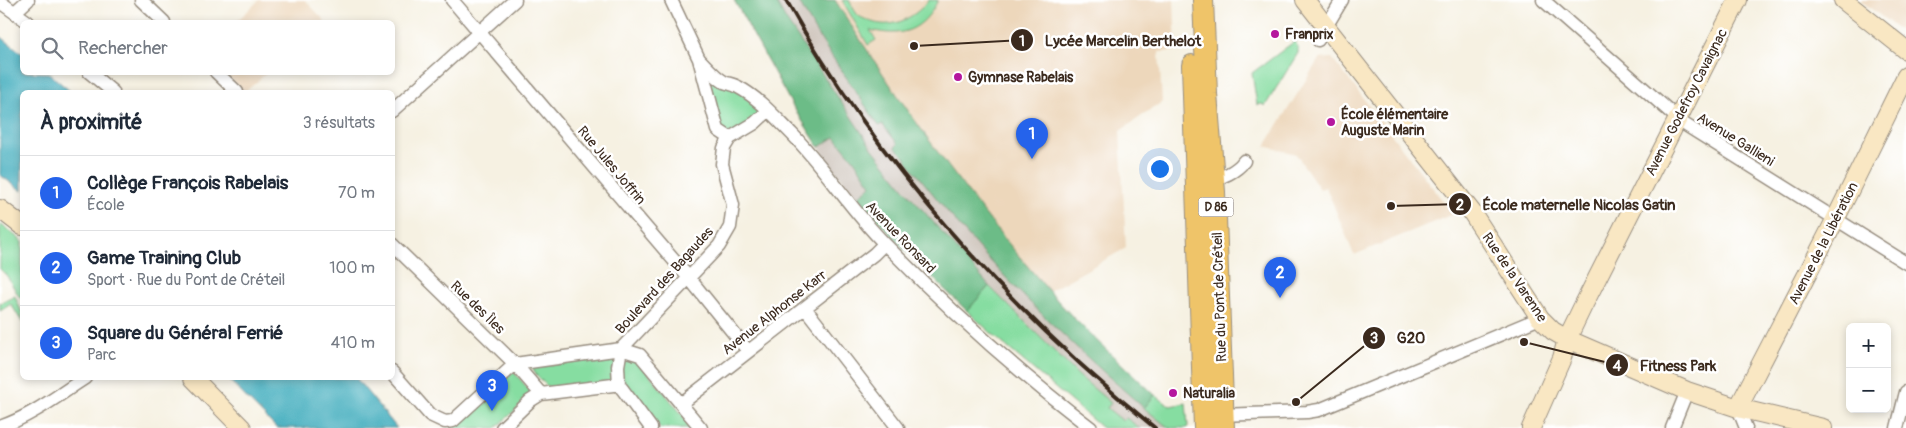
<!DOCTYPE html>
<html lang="fr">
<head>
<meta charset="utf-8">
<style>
  :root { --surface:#fff; --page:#f6f6f7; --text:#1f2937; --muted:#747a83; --line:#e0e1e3; --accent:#2563eb }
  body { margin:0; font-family:Pangolin,sans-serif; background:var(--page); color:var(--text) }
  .controls { position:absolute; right:15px; bottom:15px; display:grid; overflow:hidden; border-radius:8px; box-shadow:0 2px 8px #0003 }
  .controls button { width:45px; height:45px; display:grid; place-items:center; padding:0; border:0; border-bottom:1px solid var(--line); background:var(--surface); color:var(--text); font:25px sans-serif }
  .you { position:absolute; left:1159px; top:168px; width:18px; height:18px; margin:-12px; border:4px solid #fff; border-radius:50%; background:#1a73e8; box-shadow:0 0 0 8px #1a73e833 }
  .badge { display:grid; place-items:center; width:32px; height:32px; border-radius:50%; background:var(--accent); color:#fff; font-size:16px; font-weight:700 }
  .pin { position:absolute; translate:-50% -41px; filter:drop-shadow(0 1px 2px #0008) }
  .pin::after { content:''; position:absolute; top:26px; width:18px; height:15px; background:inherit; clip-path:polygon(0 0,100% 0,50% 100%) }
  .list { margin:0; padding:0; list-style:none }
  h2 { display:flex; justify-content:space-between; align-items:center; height:65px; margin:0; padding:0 20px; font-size:21px }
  h2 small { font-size:16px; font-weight:400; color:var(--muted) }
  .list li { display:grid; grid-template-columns:32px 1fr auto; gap:15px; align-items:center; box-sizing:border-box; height:75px; padding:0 20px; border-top:1px solid var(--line) }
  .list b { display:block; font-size:19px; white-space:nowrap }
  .list p { margin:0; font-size:16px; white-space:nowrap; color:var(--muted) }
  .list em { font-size:16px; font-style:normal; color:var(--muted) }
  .icon { flex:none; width:28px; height:28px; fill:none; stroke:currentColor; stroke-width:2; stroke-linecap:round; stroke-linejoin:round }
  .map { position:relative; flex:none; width:1906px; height:428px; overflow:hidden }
  .search { position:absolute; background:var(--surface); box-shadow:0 2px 8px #0003; left:20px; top:20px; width:375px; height:55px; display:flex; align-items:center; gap:12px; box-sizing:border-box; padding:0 18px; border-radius:8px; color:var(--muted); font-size:19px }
  .panel { position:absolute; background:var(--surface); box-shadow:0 2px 8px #0003; left:20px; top:90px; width:375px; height:290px; border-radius:8px }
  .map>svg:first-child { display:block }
</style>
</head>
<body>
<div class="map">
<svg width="1906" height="428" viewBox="0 0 1906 428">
  <rect width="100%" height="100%" fill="#fff"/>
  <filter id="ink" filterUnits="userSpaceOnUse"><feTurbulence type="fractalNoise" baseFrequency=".02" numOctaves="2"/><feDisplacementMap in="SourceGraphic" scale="10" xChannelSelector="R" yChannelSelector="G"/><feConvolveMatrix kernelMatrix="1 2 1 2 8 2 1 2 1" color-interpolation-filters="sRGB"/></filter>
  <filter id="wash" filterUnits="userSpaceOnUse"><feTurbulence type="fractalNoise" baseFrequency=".0096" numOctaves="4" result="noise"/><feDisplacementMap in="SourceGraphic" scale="20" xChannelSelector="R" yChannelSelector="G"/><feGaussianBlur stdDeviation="1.12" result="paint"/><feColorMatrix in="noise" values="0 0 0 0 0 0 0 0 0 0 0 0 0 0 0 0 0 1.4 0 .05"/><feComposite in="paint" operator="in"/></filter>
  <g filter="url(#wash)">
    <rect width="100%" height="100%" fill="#f6f1e2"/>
    <path fill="#edd7bb" d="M 259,0 L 305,0 L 325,21 L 323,22 L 236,22 Z
      M 835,0 L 1174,0 L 1176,51 L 1159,52 L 1162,102 L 1120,131 L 1126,248 L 1049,291 L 1027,268 L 954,175 L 878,69 Z
      M 1860,0 L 1906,0 L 1906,35 Z
      M 1332,58 L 1453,214 L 1354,255 L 1326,187 L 1320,189 L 1296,154 L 1265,146 L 1319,59 Z
      M 224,73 L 267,73 L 245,92 Z"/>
    <path fill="#ccc2b9" d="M 734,0 L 831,0 L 948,175 L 1068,312 L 1183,428 L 1102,428 L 1000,341 L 905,251 L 831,166 L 792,105 Z"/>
    <path fill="#86dda1" stroke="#608460" d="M 842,0 L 849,0 C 851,4 854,10 857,14 C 859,17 863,18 867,20 C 891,31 913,19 929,0 L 938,0 C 923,31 902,38 870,30 L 876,40 L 868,45 Z
      M 1295,41 L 1298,48 L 1298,53 L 1265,106 L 1262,104 L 1257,105 L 1252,73 Z
      M 713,74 L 768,111 L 730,138 L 718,130 L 704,80 Z
      M 0,224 L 22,241 L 22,298 L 20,298 L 7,276 L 0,269 Z
      M 989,286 L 1079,376 L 1111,403 L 1107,408 L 1123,421 L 1126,418 L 1140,428 L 1102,428 L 1000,341 L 967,311 Z
      M 15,296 L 22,313 L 22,322 L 11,304 L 0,311 L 0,302 L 1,303 Z
      M 625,355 L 636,358 L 693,428 L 660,428 L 624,383 L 550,389 L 536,375 L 532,367 Z
      M 513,371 L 533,394 L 496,428 L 451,428 Z
      M 1155,395 L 1170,406 L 1186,403 L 1188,426 L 1187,428 L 1169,428 L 1144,408 Z"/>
    <path fill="#6cbc87" stroke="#547352" d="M 734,0 L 775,0 L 786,20 L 872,148 L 907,192 L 989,286 L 967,311 L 905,251 L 858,197 L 871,185 L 854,160 L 835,137 L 819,147 L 792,105 Z
      M 798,0 L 835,0 C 899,102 969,200 1049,291 C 1081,328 1119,361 1155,395 L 1144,408 C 1093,363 1043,318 997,268 C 965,234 935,197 906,160 L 907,159 L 895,147 L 898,144 L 882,124 L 879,126 L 815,31 Z"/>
    <path fill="#3eabbc" stroke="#3c6a6d" d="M 0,36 L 22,53 L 22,72 L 49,73 L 71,92 L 22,92 L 22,191 L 0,175 Z
      M 227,378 L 356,378 L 397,428 L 276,428 Z"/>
  </g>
  <g filter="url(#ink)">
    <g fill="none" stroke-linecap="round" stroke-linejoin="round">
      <g stroke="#988e80" stroke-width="15">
        <path id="street" d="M 141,0 L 164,22
          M 452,0 L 689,278 L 748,351
          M 671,0 L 699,59 L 718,130 L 730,138
          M 1543,0 L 1684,124 L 1906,263
          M 0,2 L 28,22
          M 15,12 L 28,0
          M 1318,40 L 1342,0
          M 699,59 C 707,67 714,76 724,82 C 729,84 734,84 738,87 C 759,98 776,118 792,134 C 826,169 851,210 885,244 C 949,310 1018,372 1091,428
          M 89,72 L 113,92
          M 216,72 L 237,92
          M 392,111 L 515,0
          M 1209,179 C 1221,179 1237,171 1244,161
          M 392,244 L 515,364 L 541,394
          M 805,308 L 898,428
          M 392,372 L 430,415 L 445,422
          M 619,385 L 618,366 L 621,349 L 719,246 L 730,227 L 733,205 L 722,164 L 724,148 L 730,138 L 755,123 L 768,111
          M 682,403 L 874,254 L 884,244
          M 1738,408 L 1746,428
          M 1219,415 L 1307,412 L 1319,410 L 1540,318
          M 445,422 L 453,421 L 515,364 L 621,349 L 640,355 L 701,428
          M 0,427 C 32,416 57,396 85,378
          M 502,428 L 530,401 L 541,394 L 613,385 L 619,385 L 623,390 L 651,428
          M 1672,428 L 1687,391
          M 1897,428 L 1906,392"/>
      </g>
      <g stroke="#988e80" stroke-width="20">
        <path id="secondary" d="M 1305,0 L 1471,211 L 1540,318 L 1553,331 L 1567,339 L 1687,391 L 1738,408 L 1823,428
          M 1843,0 L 1906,50
          M 0,209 L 22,226
          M 193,378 L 242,428
          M 1738,408 L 1829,232 L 1906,76
          M 1531,428 L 1562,358 L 1567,339 L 1582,308 L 1738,0"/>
      </g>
      <g stroke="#988e80" stroke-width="22">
        <path id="primary" d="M 1203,0 L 1207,94 L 1215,192 L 1224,428
          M 1192,65 L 1204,428"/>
      </g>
      <use href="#street" stroke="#fff" stroke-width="12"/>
      <use href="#secondary" stroke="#f9e7c3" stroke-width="18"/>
      <use href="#primary" stroke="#efc469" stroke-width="20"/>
      <path stroke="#3b2a1e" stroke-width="4" d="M 786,0 C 877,163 1010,311 1155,428"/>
    </g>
  </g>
  <g fill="#b5179e" stroke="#fff" stroke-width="2">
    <circle cx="1275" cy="34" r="5"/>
    <circle cx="958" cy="77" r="5"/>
    <circle cx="1331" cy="122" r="5"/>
    <circle cx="1173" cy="393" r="5"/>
  </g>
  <g text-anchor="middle" stroke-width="5" stroke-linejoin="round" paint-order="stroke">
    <rect fill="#fff" stroke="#766a62" stroke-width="1" x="1198.5" y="197.5" width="35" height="19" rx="4"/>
    <g font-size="12" font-weight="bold" fill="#3b2a1e">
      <text x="1216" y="211">D 86</text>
    </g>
    <g font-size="14" font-weight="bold" fill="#3b2a1e" stroke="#fff" text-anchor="start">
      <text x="1285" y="39">Franprix</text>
      <text x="968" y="82">Gymnase Rabelais</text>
      <text x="1341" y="119">École élémentaire<tspan x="1341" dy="16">Auguste Marin</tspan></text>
      <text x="1183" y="398">Naturalia</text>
    </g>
    <g font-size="14" fill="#3b2a1e" stroke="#fff">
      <text transform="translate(1686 102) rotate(-63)" y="5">Avenue Godefroy Cavaignac</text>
      <text transform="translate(1736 139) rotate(32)" y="5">Avenue Gallieni</text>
      <text transform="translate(612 165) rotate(50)" y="5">Rue Jules Joffrin</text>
      <text transform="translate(901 237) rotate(46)" y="5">Avenue Ronsard</text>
      <text transform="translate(1823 243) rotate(-63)" y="5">Avenue de la Libération</text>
      <text transform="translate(1515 277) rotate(56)" y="5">Rue de la Varenne</text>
      <text transform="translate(664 280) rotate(-48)" y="5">Boulevard des Bagaudes</text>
      <text transform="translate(1219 297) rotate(-92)" y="5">Rue du Pont de Créteil</text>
      <text transform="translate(478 307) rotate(44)" y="5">Rue des Îles</text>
      <text transform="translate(774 312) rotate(-38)" y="5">Avenue Alphonse Karr</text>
    </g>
  </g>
  <path fill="none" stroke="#3b2a1e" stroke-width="2" d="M914 46L1022 40M1391 206L1460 204M1296 402L1374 338M1524 342L1617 365"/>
  <g fill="#3b2a1e" stroke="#fff" stroke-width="2">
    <circle cx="914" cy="46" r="5"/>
    <circle cx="1391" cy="206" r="5"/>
    <circle cx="1296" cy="402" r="5"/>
    <circle cx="1524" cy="342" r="5"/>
    <circle cx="1022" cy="40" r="12"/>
    <circle cx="1460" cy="204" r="12"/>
    <circle cx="1374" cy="338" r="12"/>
    <circle cx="1617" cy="365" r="12"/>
  </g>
  <g font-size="15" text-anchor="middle" font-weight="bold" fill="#fff">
    <text x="1022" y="46">1</text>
    <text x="1460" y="210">2</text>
    <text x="1374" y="343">3</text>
    <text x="1617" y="371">4</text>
  </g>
  <g font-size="15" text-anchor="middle" font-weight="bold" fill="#3b2a1e" stroke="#fff" stroke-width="5" stroke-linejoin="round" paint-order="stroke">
    <text x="1123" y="46">Lycée Marcelin Berthelot</text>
    <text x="1579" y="210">École maternelle Nicolas Gatin</text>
    <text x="1411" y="343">G20</text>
    <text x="1678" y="371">Fitness Park</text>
  </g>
</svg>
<div class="controls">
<button>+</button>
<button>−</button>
</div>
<div class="you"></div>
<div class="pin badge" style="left:1032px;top:159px">1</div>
<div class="pin badge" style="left:1280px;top:298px">2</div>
<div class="pin badge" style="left:492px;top:411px">3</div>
<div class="search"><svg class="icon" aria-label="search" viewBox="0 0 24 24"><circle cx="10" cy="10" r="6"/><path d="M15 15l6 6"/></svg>Rechercher</div>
<section class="panel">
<h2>À proximité<small>3 résultats</small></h2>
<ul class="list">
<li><span class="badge">1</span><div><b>Collège François Rabelais</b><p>École</p></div><em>70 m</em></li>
<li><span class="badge">2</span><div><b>Game Training Club</b><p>Sport · Rue du Pont de Créteil</p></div><em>100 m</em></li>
<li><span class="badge">3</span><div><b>Square du Général Ferrié</b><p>Parc</p></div><em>410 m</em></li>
</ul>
</section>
</div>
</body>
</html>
